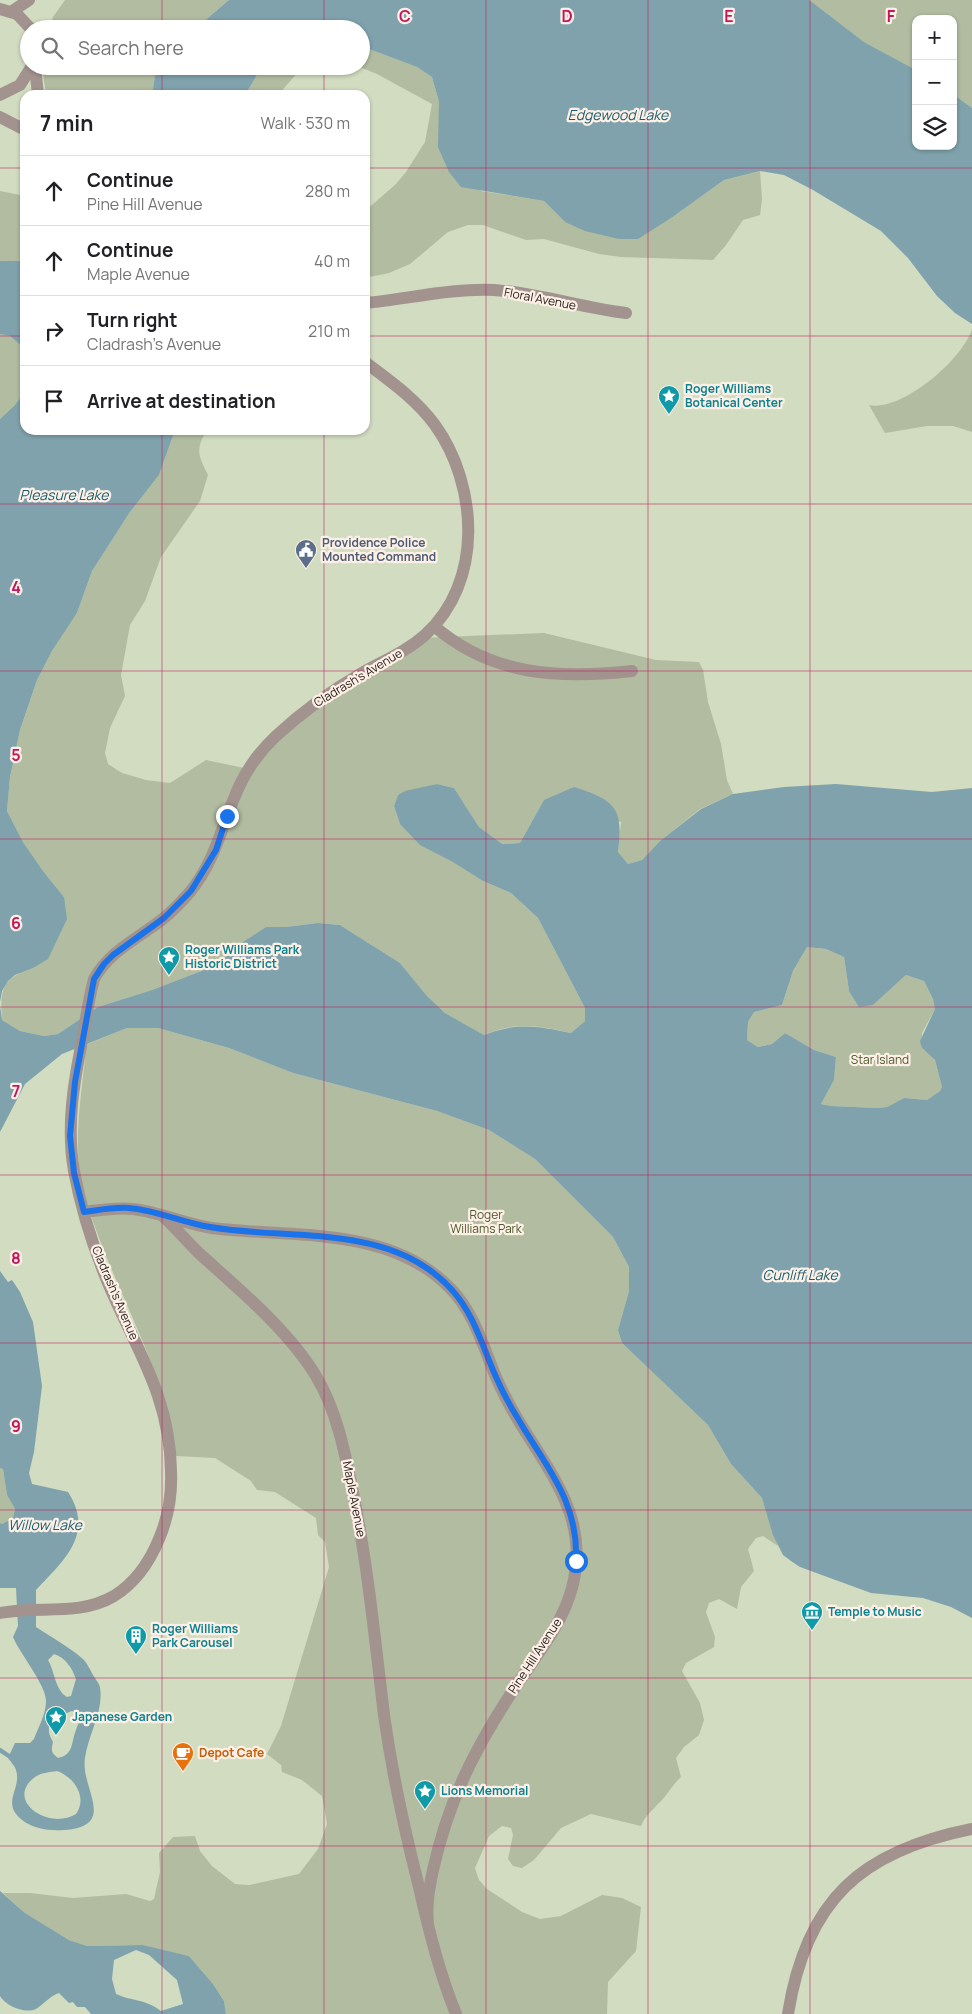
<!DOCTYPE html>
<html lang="en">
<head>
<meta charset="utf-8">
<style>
  :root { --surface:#fff; --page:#f2f2f2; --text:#202124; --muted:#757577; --line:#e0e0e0 }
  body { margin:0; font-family:Manrope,sans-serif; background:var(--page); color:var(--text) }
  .controls { position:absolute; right:15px; top:15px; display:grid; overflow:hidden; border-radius:10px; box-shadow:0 1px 4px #0004 }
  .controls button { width:45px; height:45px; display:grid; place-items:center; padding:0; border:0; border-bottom:1px solid var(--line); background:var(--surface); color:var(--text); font:25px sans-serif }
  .stop { position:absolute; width:15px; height:15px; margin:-11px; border:4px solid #1a73e8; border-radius:50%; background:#fff }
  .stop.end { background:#1a73e8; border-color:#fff; box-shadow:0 1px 5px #0008 }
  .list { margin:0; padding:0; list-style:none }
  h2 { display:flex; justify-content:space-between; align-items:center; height:65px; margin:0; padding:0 20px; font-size:21px }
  h2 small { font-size:16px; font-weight:400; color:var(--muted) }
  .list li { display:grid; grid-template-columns:32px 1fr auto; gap:15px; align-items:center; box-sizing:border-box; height:70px; padding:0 20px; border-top:1px solid var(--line) }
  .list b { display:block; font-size:19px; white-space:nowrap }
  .list p { margin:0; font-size:16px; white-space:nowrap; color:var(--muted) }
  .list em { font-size:16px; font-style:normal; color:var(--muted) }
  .icon { flex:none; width:28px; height:28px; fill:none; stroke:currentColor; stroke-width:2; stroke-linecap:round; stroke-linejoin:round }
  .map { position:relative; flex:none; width:972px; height:2014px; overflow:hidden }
  .search { position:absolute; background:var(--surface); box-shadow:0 1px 4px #0004; left:20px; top:20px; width:350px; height:55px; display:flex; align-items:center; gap:12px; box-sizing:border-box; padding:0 18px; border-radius:28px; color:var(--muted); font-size:19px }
  .panel { position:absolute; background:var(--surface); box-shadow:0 1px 4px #0004; left:20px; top:90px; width:350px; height:345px; border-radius:15px }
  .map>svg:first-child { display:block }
</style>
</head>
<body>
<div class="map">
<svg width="972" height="2014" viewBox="0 0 972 2014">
  <rect width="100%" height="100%" fill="#f3e2d6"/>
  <path fill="#d1dcc1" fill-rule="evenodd" d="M 0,0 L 972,0 L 972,2014 L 0,2014 ZM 916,19 L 953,19 L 953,146 L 916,146 ZM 29,29 L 361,29 L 361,66 L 29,66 ZM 25,95 L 365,95 L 365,430 L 25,430 Z"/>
  <path fill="#b1bca0" d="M 65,0 L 229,0 L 195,29 L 49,29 L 53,17 Z
    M 808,0 L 972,0 L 972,108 L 953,94 L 953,19 L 916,19 L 916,70 L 864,42 Z
    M 361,46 L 417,67 L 432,77 L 439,102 L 439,120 L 481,191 L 544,201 L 565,222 L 674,216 L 724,180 L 760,171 L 762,199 L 760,215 L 743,220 L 726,245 L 713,260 L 621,257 L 599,254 L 544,239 L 526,240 L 483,225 L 468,225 L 448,232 L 410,264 L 389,273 L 365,278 L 365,211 L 396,184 L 406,172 L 425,142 L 432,104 L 377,74 L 357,66 L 361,66 Z
    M 42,66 L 162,66 L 155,76 L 152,95 L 46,95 Z
    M 267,66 L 308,66 L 299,71 L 278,95 L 245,95 L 257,75 Z
    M 0,191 L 25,196 L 25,261 L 0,261 Z
    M 972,329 L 972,432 L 953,426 L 927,426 L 885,433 L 869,405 C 902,412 963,359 972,329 Z
    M 0,334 L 10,336 L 25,349 L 25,391 L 15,405 L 0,419 Z
    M 175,430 L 207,430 C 195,450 198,455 208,475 L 200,501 L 161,557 L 145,601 L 130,625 L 121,675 L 125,696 L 110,728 L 105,753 L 108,764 L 122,773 L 146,780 L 170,783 L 206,760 L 249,769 L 318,700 L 419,638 L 544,633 L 656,660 L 699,662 L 703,670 L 708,702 L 721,744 L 727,780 L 733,794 L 700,809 L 660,841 L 642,860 L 628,864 L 618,852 L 621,822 L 544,800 L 520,843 L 501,844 L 479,827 L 454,788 L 437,784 L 398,795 L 394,806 L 400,824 L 483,881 L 511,893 L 538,918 L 585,1008 L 585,1021 L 571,1033 C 537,1026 517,1021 484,1035 L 445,1013 L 427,996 L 400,963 L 340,925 L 318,923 L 286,927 L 266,927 L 235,947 L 217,965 L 152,990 L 98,1007 L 58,1034 L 44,1036 L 20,1031 L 2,1020 C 0,987 2,979 33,968 L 64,897 L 43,871 L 23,842 L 7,811 L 10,777 L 20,730 L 37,680 L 52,651 L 77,613 L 92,571 L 130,512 L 159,475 Z
    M 807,947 L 826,949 L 844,957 L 849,991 L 873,1005 L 906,975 L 924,981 L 933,999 L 935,1009 L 922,1033 L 922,1048 L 935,1060 L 942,1087 L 940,1091 L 927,1100 L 904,1098 L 887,1107 L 877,1108 L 831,1106 L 821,1104 L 834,1080 L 836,1057 L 814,1050 L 785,1033 L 772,1044 L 758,1047 L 747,1040 L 748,1022 L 754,1012 L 782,1005 L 793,971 Z
    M 127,1028 L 158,1028 L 229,1048 L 293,1073 L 437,1111 L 489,1130 L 535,1159 L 613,1237 L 629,1267 L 629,1291 L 618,1330 L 622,1343 L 708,1425 L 731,1464 L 762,1498 L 778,1546 L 763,1536 L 756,1538 L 748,1549 L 754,1571 L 741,1587 L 737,1609 L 719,1599 L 709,1603 L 706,1612 L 715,1637 L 714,1647 L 686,1663 L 682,1671 L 700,1703 L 704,1720 L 699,1735 L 684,1747 L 676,1758 L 681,1777 C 672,1785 667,1796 658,1804 C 651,1812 645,1816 641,1826 L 591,1814 L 561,1828 L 534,1860 L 522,1868 L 513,1866 L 508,1859 L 513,1835 L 511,1828 L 502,1826 L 489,1836 L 475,1868 L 479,1880 L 487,1889 L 522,1912 L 540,1919 L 561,1916 L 602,1895 L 622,1898 L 641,1907 L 636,1951 L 608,1982 L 607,2014 L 226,2014 L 224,2001 L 213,1984 L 189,1956 L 137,1945 L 87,1946 L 69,1940 L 25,1913 L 3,1893 L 30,1893 L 73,1898 L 126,1894 L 150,1901 L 154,1899 L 160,1872 L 159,1853 L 173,1837 L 195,1836 L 200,1851 L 212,1866 L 235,1884 L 249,1885 L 299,1874 L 318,1849 L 327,1824 L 322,1796 L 302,1780 L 282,1772 L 281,1765 L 267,1754 L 281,1726 L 329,1567 L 325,1542 L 318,1535 L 316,1518 L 275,1492 L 257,1490 L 251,1481 L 215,1458 L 176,1456 C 165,1364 108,1281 84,1192 C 71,1146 82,1095 86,1048 L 88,1044 Z
    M 0,1468 L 3,1469 L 7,1495 L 15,1509 L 13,1518 L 2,1524 L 0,1523 Z"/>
  <path fill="#7fa2ac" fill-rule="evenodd" d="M 229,0 L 809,0 L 864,42 L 916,70 L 916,146 L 953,146 L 953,94 L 972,108 L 972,324 L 955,313 L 937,296 L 908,258 L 881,231 L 813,190 L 784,175 L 760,171 L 724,180 L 674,216 L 638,239 L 619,239 L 585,231 L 565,222 L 544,201 L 461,187 L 449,172 L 438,147 L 439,102 L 432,77 L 417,67 L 361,46 L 361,29 L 195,29 Z
    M 162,66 L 267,66 L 257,75 L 245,95 L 152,95 L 155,76 Z
    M 0,261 L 25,261 L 25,349 L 10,336 L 0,334 Z
    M 25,391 L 25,430 L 175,430 L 159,475 L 130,512 L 92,571 L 77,613 L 52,651 L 37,680 L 20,730 L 10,777 L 7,811 L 23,842 L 43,871 L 64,897 L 67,919 L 48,959 L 33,968 L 15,975 L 8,981 L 2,991 L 0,1002 L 0,419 L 15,405 Z
    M 437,784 L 454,788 L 479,827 L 502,844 L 520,843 L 544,800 L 574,787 C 615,800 624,808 618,852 L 628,864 L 642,860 L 660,841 L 701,809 L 733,794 L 784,787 L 836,784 L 932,792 L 972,788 L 972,1618 L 951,1607 L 923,1598 L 871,1593 L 800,1567 L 791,1561 L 783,1555 L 773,1535 L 762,1498 L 731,1464 L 708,1425 L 622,1343 L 618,1330 L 629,1291 L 629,1267 L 613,1237 L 535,1159 L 489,1130 L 437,1111 L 293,1073 L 229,1048 L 158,1028 L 127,1028 L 62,1054 L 25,1084 L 0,1132 L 0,1006 L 2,1020 L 20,1031 L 44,1036 L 58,1034 L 98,1007 L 152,990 L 217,965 L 235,947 L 266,927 L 286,927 L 318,923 L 340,925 L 400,963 L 427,996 L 445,1013 L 484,1035 C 517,1022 537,1026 571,1033 L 585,1021 L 585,1008 L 538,918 L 511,893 L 483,881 L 453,862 L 420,845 L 400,824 L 394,806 L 398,795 L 405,791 ZM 807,947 L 826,949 L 844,957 L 849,991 L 859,1007 L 873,1005 L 906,975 L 924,981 L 933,999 L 935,1009 L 920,1041 L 922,1048 L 935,1060 L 942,1087 L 940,1091 L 927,1100 L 904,1098 L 887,1107 L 877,1108 L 831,1106 L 821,1104 L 834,1080 L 836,1057 L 814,1050 L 785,1033 L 772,1044 L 758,1047 L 747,1040 L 748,1022 L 754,1012 L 782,1005 L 793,971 Z
    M 0,1271 L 8,1282 L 12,1280 L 20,1292 L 33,1322 L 42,1386 L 34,1452 L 29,1473 L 32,1484 L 68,1492 C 95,1534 64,1560 36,1590 L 36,1627 C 51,1637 69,1647 83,1659 C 88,1664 91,1672 95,1678 C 97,1681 100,1685 100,1688 C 104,1711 88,1735 85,1758 C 80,1788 119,1826 64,1830 C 50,1831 32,1829 21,1819 C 1,1802 22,1789 16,1770 C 15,1766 10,1761 8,1758 L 15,1743 L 30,1743 L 34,1739 C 38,1728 46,1714 46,1702 C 47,1686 20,1654 13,1637 L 18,1626 L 16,1588 L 0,1588 L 0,1523 L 2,1524 L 13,1518 L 15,1509 L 7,1495 L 3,1469 L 0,1468 ZM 54,1654 C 66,1658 72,1668 76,1679 L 71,1696 L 67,1697 C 55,1690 55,1672 48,1660 ZM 72,1711 L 80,1715 L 81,1719 C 79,1723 77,1726 76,1730 C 71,1742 74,1755 58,1758 C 51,1753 51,1750 53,1742 C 49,1735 47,1730 51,1723 C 60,1721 63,1713 72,1711 ZM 57,1771 C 74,1777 88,1797 76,1814 C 48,1831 4,1800 35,1777 C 40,1773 50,1772 57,1771 Z
    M 0,1891 L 25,1913 L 69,1940 L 87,1946 L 142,1945 L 189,1956 L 213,1984 L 224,2001 L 226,2014 L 91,2014 L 85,2007 L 77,2007 L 73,2002 L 69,2003 L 59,1993 C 50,1996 44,2004 36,2009 C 24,2014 6,2006 0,1996 ZM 136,1950 L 149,1955 L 177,1980 L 183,2004 L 161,2011 C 143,1998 134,2002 116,1994 L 112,1979 L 114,1960 Z"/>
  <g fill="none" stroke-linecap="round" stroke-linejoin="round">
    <path stroke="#7fa2ac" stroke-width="4.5" d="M 0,1750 L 9,1756"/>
    <path stroke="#a2938f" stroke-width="12" d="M 0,9 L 17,14 L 31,29
      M 11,12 L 29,0
      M 35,66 L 38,95
      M 0,95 L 20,85 L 32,66
      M 0,117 L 25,130
      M 365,303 C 408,299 451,288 494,290 C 539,293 582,308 626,313
      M 434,626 C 492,676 559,679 632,671
      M 84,1212 C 100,1210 117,1207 133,1209 C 160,1212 185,1224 212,1228 C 291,1238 389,1225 450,1288 C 473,1311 483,1345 495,1375 C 502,1391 510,1407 520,1423 C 553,1477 590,1521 572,1588 C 561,1628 534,1658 512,1692 C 474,1750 448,1802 433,1870 C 429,1889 426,1905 428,1924
      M 164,1217 C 177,1229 188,1243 201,1255 C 240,1290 289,1331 316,1376 C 337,1411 345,1453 353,1493 C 368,1566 375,1641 384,1715 C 392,1772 404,1828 418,1883 C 428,1927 439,1972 456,2014
      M 0,1613 C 38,1605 78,1617 114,1596 C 135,1583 150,1561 159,1539 C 168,1518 172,1494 171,1471 C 170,1389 129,1340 102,1268 C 90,1237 80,1203 74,1171 C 66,1126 74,1081 83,1036 C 86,1017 89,998 94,979 C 110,950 139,938 164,918 C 174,910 182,901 190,892 C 215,861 220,831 235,796 C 244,773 258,753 276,736 C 302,712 331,691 362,673 C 383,661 406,652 425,635 C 484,582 478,485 435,425 C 416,399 390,381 365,362
      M 788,2014 C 806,1900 861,1851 972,1829"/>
  </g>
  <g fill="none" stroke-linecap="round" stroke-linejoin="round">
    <path stroke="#1a73e8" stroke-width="6" d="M 227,816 L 216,850 L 191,891 L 164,918 L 113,955 L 104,964 L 94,979 L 75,1082 L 70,1136 L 74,1173 L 84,1212 C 99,1210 114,1207 129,1208 C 156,1210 183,1223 210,1227 C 290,1241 391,1222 452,1290 C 474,1314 483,1348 496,1377 C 502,1391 509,1404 517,1417 C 545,1466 579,1501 576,1561"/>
  </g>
  <path fill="none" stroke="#c2185b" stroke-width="1" stroke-opacity="0.55" d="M 162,0 L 162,29M 324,0 L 324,29M 486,0 L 486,2014M 648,0 L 648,2014M 810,0 L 810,2014M 162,66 L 162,95M 324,66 L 324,95M 0,168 L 25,168M 365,168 L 972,168M 0,336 L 25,336M 365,336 L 972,336M 162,430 L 162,2014M 324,430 L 324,2014M 0,504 L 972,504M 0,671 L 972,671M 0,839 L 972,839M 0,1007 L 972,1007M 0,1175 L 972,1175M 0,1343 L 972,1343M 0,1510 L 972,1510M 0,1678 L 972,1678M 0,1846 L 972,1846"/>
  <defs>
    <g id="sight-pin" transform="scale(1.125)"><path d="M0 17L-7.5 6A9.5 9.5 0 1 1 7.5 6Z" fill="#0f9aa8" stroke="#fef0e6"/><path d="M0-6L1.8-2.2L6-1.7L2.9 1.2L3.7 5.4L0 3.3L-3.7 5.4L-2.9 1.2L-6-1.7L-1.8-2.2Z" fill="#fff"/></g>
    <g id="civic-pin" transform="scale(1.125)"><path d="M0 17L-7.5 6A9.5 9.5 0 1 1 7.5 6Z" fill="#5c6f8a" stroke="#fef0e6"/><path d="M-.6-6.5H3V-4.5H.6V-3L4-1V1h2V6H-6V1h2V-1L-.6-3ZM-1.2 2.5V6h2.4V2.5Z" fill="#fff"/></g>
    <g id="museum-pin" transform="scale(1.125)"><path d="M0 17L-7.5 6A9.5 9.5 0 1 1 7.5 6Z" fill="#0f9aa8" stroke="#fef0e6"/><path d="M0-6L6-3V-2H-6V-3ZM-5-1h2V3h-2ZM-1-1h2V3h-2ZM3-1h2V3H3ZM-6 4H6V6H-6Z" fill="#fff"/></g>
    <g id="building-pin" transform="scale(1.125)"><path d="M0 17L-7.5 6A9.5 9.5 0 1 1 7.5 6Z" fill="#0f9aa8" stroke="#fef0e6"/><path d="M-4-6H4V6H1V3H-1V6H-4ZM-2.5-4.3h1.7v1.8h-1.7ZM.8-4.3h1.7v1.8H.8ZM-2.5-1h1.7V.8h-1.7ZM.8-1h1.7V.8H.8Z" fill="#fff"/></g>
    <g id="cafe-pin" transform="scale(1.125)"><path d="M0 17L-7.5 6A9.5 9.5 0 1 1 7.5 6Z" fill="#e8710a" stroke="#fef0e6"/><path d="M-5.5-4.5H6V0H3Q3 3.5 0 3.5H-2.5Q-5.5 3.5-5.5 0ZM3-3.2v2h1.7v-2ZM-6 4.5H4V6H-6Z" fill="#fff"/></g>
  </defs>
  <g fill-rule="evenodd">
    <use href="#sight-pin" x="669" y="396"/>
    <use href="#civic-pin" x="306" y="550"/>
    <use href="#sight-pin" x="169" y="957"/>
    <use href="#museum-pin" x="812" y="1612"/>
    <use href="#building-pin" x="136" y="1636"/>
    <use href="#sight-pin" x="56" y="1717"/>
    <use href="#cafe-pin" x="183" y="1753"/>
    <use href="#sight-pin" x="425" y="1791"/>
  </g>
  <g text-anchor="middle" stroke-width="4.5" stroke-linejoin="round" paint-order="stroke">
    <g font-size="12" fill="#26201c" stroke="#fef0e6">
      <text transform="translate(540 299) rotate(11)" y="4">Floral Avenue</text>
      <text transform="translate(358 678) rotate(-31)" y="4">Cladrash's Avenue</text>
      <text transform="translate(115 1293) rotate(67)" y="4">Cladrash's Avenue</text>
      <text transform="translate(354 1499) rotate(79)" y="4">Maple Avenue</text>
      <text transform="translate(535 1656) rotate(-57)" y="4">Pine Hill Avenue</text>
    </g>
    <g font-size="12" font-weight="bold" fill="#0d838f" stroke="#fef0e6" text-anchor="start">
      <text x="685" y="393">Roger Williams<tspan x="685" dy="14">Botanical Center</tspan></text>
      <text x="185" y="954">Roger Williams Park<tspan x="185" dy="14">Historic District</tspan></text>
      <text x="828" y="1616">Temple to Music</text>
      <text x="152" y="1633">Roger Williams<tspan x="152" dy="14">Park Carousel</tspan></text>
      <text x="72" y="1721">Japanese Garden</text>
      <text x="441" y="1795">Lions Memorial</text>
    </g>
    <g font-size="12" font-weight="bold" fill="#4e5e75" stroke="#fef0e6" text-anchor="start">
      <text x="322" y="547">Providence Police<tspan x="322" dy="14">Mounted Command</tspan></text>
    </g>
    <g font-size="12" fill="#4a5a2d" stroke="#fef0e6">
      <text x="880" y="1064">Star Island</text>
      <text x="486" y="1219">Roger<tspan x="486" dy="14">Williams Park</tspan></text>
    </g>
    <g font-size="12" font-weight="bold" fill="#c56008" stroke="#fef0e6" text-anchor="start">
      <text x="199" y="1757">Depot Cafe</text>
    </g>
    <g font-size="14" font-style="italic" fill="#185e6e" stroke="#fef0e6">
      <text x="618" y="120">Edgewood Lake</text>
      <text x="64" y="500">Pleasure Lake</text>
      <text x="800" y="1280">Cunliff Lake</text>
      <text x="45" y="1530">Willow Lake</text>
    </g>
  </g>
  <g font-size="16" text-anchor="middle" font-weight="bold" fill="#c2185b" stroke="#fef0e6" stroke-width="4.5" stroke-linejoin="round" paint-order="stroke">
    <text x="405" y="22">C</text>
    <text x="567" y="22">D</text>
    <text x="729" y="22">E</text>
    <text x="891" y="22">F</text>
    <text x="16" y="593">4</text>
    <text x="16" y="761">5</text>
    <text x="16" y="929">6</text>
    <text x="16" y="1097">7</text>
    <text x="16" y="1264">8</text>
    <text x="16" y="1432">9</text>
  </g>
</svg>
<div class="controls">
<button>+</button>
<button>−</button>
<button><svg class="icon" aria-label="layers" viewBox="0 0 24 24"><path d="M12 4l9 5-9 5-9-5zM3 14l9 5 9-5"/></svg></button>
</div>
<div class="stop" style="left:576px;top:1561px"></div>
<div class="stop end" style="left:227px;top:816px"></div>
<div class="search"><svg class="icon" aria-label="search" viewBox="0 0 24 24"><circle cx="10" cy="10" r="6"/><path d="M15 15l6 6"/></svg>Search here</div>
<section class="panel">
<h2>7 min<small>Walk · 530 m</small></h2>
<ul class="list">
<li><svg class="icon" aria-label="ahead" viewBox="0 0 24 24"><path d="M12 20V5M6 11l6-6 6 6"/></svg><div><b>Continue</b><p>Pine Hill Avenue</p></div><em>280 m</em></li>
<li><svg class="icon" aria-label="ahead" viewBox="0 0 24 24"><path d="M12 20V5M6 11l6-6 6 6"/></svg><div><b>Continue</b><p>Maple Avenue</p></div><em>40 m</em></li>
<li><svg class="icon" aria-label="right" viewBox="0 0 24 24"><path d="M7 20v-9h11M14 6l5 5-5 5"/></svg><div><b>Turn right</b><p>Cladrash's Avenue</p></div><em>210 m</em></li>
<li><svg class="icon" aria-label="arrive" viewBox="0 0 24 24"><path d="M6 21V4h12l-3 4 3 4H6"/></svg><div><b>Arrive at destination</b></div></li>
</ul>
</section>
</div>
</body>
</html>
